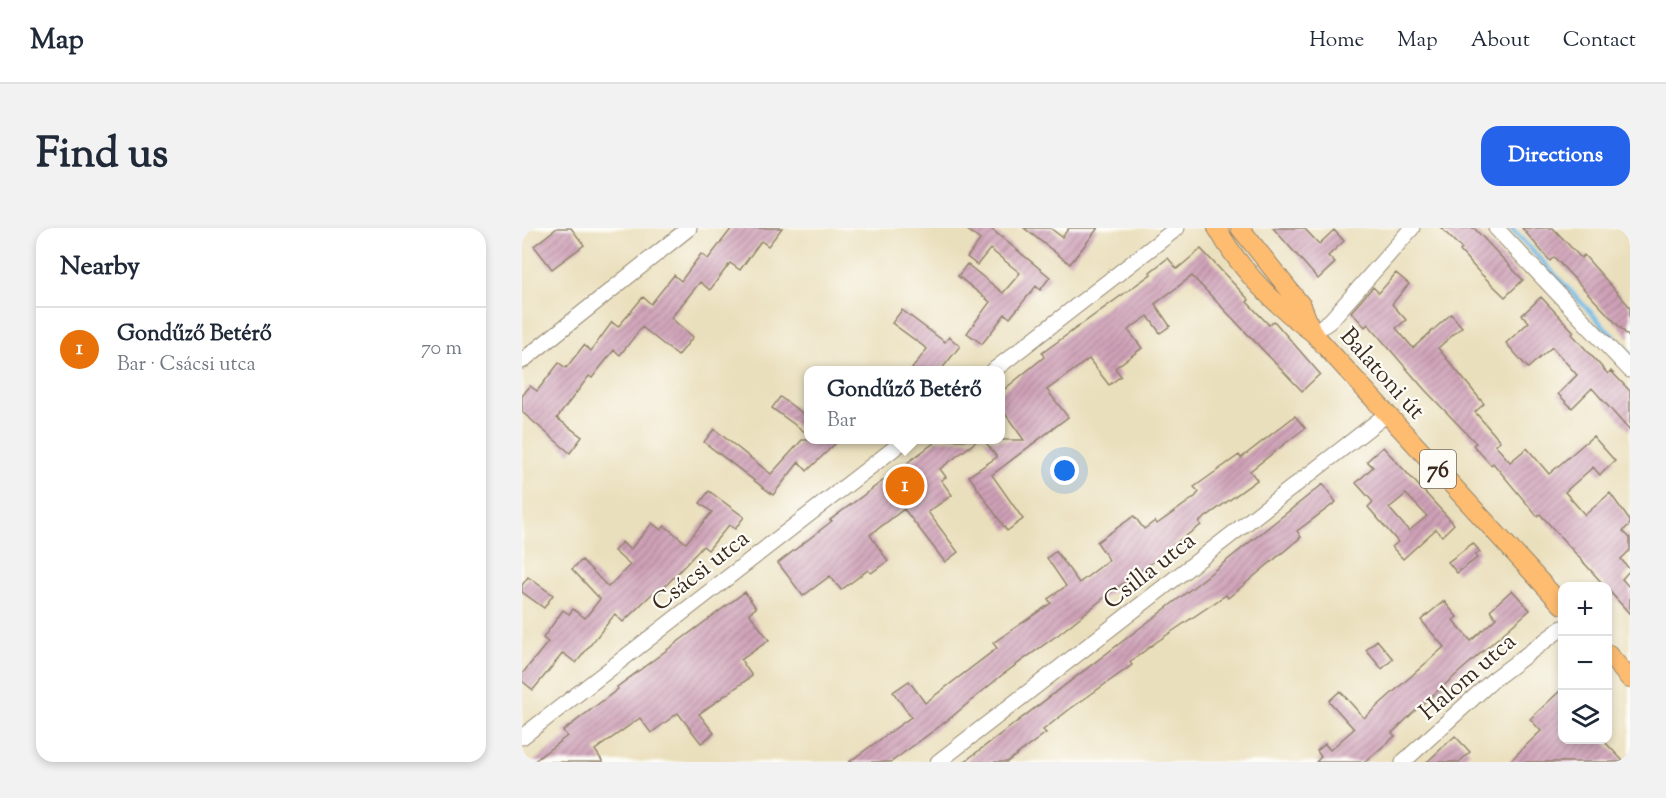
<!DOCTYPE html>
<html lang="en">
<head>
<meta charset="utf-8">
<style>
  :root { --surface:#fff; --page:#f2f2f3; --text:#1f2937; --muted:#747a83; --line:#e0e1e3; --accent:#2563eb }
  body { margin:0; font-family:"Sorts Mill Goudy",serif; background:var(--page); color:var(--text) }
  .controls { position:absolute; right:18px; bottom:18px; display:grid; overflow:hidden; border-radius:12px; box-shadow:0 3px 9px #0003 }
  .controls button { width:54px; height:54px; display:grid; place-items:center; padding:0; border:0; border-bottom:2px solid var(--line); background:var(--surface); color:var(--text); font:30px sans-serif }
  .you { position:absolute; left:543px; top:243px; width:21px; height:21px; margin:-15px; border:4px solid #fff; border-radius:50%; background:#1a73e8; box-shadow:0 0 0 9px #1a73e833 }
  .badge { display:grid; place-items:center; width:39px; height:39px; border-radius:50%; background:var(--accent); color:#fff; font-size:20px; font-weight:700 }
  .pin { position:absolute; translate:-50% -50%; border:3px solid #fff; box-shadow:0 2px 6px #0006 }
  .popup { position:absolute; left:282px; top:138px; width:201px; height:78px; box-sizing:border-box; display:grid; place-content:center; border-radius:12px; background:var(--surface); filter:drop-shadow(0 2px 4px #0005); font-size:20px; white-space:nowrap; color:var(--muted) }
  .popup b { font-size:22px; color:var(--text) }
  .popup::after { content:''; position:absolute; left:50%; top:100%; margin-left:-12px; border:12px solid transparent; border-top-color:var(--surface) }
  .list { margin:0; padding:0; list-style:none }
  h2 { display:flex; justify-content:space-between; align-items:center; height:78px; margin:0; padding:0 24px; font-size:26px }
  h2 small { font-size:20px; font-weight:400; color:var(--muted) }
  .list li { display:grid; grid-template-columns:39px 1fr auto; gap:18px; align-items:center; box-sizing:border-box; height:84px; padding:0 24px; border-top:2px solid var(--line) }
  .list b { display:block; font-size:22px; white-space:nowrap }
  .list p { margin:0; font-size:20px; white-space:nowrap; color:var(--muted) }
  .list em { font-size:20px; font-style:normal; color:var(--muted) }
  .icon { flex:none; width:33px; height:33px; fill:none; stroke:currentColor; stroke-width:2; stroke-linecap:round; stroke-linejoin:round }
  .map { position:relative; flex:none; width:1108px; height:534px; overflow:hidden; border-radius:18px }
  header { display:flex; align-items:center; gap:36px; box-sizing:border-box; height:84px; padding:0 30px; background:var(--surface); border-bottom:2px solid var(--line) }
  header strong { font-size:28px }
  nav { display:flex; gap:33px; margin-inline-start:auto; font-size:21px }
  .intro { display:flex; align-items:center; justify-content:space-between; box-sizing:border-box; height:144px; padding:0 36px }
  h1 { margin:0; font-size:42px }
  .button { padding:15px 27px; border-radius:18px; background:var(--accent); color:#fff; font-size:21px; font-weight:700 }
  main { display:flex; gap:36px; padding:0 36px }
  aside { flex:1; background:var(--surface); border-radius:18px; box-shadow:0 3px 9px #0003 }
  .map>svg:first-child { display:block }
</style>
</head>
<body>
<header>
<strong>Map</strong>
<nav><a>Home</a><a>Map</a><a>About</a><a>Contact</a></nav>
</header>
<div class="intro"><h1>Find us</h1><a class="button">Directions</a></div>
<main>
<aside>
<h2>Nearby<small></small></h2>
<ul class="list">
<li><span class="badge" style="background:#e8710a">1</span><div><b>Gondűző Betérő</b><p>Bar · Csácsi utca</p></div><em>70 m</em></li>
</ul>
</aside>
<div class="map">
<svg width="1108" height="534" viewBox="0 0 1108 534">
  <defs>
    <pattern id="building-hatch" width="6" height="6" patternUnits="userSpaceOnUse" patternTransform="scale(1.5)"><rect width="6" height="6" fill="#cfa1b8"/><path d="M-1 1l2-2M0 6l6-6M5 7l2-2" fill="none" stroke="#a98395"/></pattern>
  </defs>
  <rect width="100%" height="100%" fill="#fdfcf7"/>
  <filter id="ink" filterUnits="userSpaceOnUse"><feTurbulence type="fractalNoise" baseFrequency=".0167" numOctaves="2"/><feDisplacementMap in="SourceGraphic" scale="12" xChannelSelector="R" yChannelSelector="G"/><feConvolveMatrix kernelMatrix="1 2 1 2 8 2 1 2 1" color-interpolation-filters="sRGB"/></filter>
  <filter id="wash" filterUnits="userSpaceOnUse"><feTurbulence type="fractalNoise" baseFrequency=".008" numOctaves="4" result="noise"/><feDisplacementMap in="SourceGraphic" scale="24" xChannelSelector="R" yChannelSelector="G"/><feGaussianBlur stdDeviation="1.35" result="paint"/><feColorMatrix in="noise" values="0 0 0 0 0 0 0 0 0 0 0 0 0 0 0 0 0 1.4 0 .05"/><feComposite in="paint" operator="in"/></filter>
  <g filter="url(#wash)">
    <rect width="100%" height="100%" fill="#eadfbc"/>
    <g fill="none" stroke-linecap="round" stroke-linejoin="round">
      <path stroke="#6ebae7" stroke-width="4.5" d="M 989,0 L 1108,126"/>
    </g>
    <g id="blocks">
      <path fill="url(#building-hatch)" fill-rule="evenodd" d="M 35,0 L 49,0 L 62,17 L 30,41 L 12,18 Z
        M 210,0 L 260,0 L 246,18 L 239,13 L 218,42 L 208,35 L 188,62 L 178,54 L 149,90 L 171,109 L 156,128 L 120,99 L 98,127 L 92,122 L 70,150 L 67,148 L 35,190 L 60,209 L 48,225 L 0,184 L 0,168 L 8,158 L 15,163 L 37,135 L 44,140 L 62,117 L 69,123 L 90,94 L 96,99 L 121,69 L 129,76 L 152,47 L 159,53 L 179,26 L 186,31 Z
        M 443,0 L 468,0 L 528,49 L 518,62 L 514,58 L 488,90 L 483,86 L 460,116 L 445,105 L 468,74 L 436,48 L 445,36 L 481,65 L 498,45 L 468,21 L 455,37 L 445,29 L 458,12 Z
        M 502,0 L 528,0 L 540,9 L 547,0 L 576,0 L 548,36 Z
        M 751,0 L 782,0 L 797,16 L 812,2 L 822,13 L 806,28 L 813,35 L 796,51 Z
        M 919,0 L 952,0 L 1001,52 L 983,69 L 956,43 L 938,23 L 940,21 Z
        M 1000,0 L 1031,0 L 1059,30 L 1062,27 L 1108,79 L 1108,110 L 1032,29 L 1028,33 Z
        M 679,21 L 727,72 L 725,74 L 747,97 L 752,93 L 798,146 L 780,163 L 670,48 L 633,76 L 648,98 L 638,105 L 626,88 L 606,102 L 620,120 L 593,140 L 599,148 L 587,157 L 567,131 L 525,162 L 546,189 L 470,247 L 501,291 L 485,303 L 447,248 L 475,229 L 462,212 L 502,212 L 479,180 L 479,164 L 522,129 L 520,125 L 629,46 L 628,44 L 646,30 L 655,41 Z
        M 874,45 L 887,56 L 870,76 L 884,92 L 874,100 L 891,120 L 929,86 L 940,99 L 916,120 L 962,176 L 953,184 L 978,213 L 973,217 L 988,234 L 1005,220 L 1027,246 L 1071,208 L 1093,233 L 1078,247 L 1071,239 L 1043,264 L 1063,287 L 1088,265 L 1108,293 L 1108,296 L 1101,303 L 1108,310 L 1108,322 L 1099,331 L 1108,342 L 1100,351 L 1108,360 L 1108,386 L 1018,286 L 1015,288 L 971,235 L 969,237 L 951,217 L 954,215 L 903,162 L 846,96 L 843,99 L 829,84 L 851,59 L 857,65 Z
        M 1019,69 L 1052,104 L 1050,106 L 1086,146 L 1089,143 L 1108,163 L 1108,203 L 1070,160 L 1050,180 L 1036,166 L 1055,147 L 1030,119 L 1006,140 L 984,115 L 1007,94 L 1000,87 Z
        M 380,82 L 423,114 L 427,109 L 438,118 L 419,142 L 389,142 L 405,121 L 370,95 Z
        M 258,169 L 287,190 L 287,207 L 250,180 Z
        M 773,188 L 783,200 L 728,243 L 735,252 L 677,294 L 679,297 L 651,317 L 652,319 L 597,358 L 537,406 L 480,447 L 426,492 L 369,534 L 327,534 L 389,489 L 371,464 L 387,453 L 403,475 L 475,420 L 471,415 L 529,375 L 526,371 L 544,358 L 525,330 L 534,323 L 557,355 L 587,332 L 575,314 L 612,288 L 622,301 L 633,293 L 635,296 L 673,269 L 677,264 L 672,259 L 717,227 L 719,230 Z
        M 192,201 L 249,246 L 280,212 L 317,212 L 285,243 L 277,234 L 251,267 L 182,214 Z
        M 416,212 L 456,212 L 418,241 L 424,249 L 419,252 L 430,267 L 406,284 L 436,324 L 423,334 L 382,281 L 348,307 L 366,333 L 349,345 L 346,342 L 319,362 L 308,348 L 281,368 L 256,335 L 310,293 L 308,292 Z
        M 861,219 L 932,296 L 920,308 L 914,301 L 881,331 L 870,319 L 876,314 L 846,279 L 851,274 L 834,255 L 851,239 L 845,233 ZM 884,266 L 905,288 L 887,303 L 867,280 Z
        M 801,256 L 814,274 L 775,303 L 779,309 L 706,370 L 704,367 L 633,415 L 608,434 L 610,437 L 548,481 L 521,502 L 524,505 L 485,534 L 442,534 L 660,368 Z
        M 187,263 L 222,289 L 213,301 L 207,297 L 186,322 L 181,318 L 137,365 L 134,362 L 101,394 L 93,386 L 54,435 L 41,425 L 11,462 L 0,453 L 0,446 L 26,414 L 21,410 L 41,382 L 47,386 L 51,381 L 63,390 L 78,371 L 50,341 L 60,332 L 86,359 L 108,337 L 92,323 L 100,314 L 108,322 L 130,295 L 139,302 L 143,298 L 164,315 L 190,284 L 178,275 Z
        M 951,315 L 958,324 L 953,327 L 955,330 L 935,345 L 926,334 Z
        M 6,349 L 31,367 L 22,380 L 0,364 L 0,357 Z
        M 990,362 L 1008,382 L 895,481 L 870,505 L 873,508 L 843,534 L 794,534 L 799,529 L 795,523 L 803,516 L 808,522 L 832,501 L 807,473 L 818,463 L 842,490 L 922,419 L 899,392 L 922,373 L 935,389 L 931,392 L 949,413 L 974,390 L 968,382 Z
        M 223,364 L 234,380 L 227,385 L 247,412 L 219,432 L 230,448 L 177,486 L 192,505 L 179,515 L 156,485 L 129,505 L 118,490 L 73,522 L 81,534 L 11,534 L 45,508 L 41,503 L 96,461 L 95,459 Z
        M 855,412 L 871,431 L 860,441 L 844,422 Z
        M 1041,460 L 1041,512 L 1081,512 L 1102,534 L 987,534 L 1019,503 L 1008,491 Z
        M 933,508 L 948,524 L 937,534 L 905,534 Z"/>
    </g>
  </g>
  <g filter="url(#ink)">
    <use href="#blocks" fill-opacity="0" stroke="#92846d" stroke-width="1.5"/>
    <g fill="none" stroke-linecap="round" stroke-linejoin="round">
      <g stroke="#92846d" stroke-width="17">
        <path id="minor" d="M 974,0 L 1108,142
          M 791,105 L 808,93 L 890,0
          M 0,133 L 167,0
          M 472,142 L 655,0
          M 0,509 L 383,212
          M 416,534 L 865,186
          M 881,534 L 971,452 L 1040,400"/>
      </g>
      <g stroke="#92846d" stroke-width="20">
        <path id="major" d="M 695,0 C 718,42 753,77 791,105 L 1040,377
          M 718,0 L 780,78 L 790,103
          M 1086,426 L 1108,451"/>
      </g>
      <use href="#minor" stroke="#fff" stroke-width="15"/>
      <use href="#major" stroke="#fdbc70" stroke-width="18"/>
    </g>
  </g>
  <g text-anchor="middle" stroke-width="4.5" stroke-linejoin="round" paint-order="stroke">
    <rect fill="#fdfcf7" stroke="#75695f" stroke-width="1.5" x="898" y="222" width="36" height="38" rx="4.5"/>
    <g font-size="22" font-weight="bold" fill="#3b2a1e">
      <text x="916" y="249">76</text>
    </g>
    <g font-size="24" fill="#3b2a1e" stroke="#fdfcf7">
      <text transform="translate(861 145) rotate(48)" y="8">Balatoni út</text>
      <text transform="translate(178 342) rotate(-38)" y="8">Csácsi utca</text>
      <text transform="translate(627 342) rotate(-38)" y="8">Csilla utca</text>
      <text transform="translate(945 448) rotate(-41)" y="8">Halom utca</text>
    </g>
  </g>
</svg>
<div class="controls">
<button>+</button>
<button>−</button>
<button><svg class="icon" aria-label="layers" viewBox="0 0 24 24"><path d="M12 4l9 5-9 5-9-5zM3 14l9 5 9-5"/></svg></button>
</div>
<div class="you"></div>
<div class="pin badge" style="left:383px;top:258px;background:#e8710a">1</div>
<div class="popup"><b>Gondűző Betérő</b>Bar</div>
</div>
</main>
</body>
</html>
